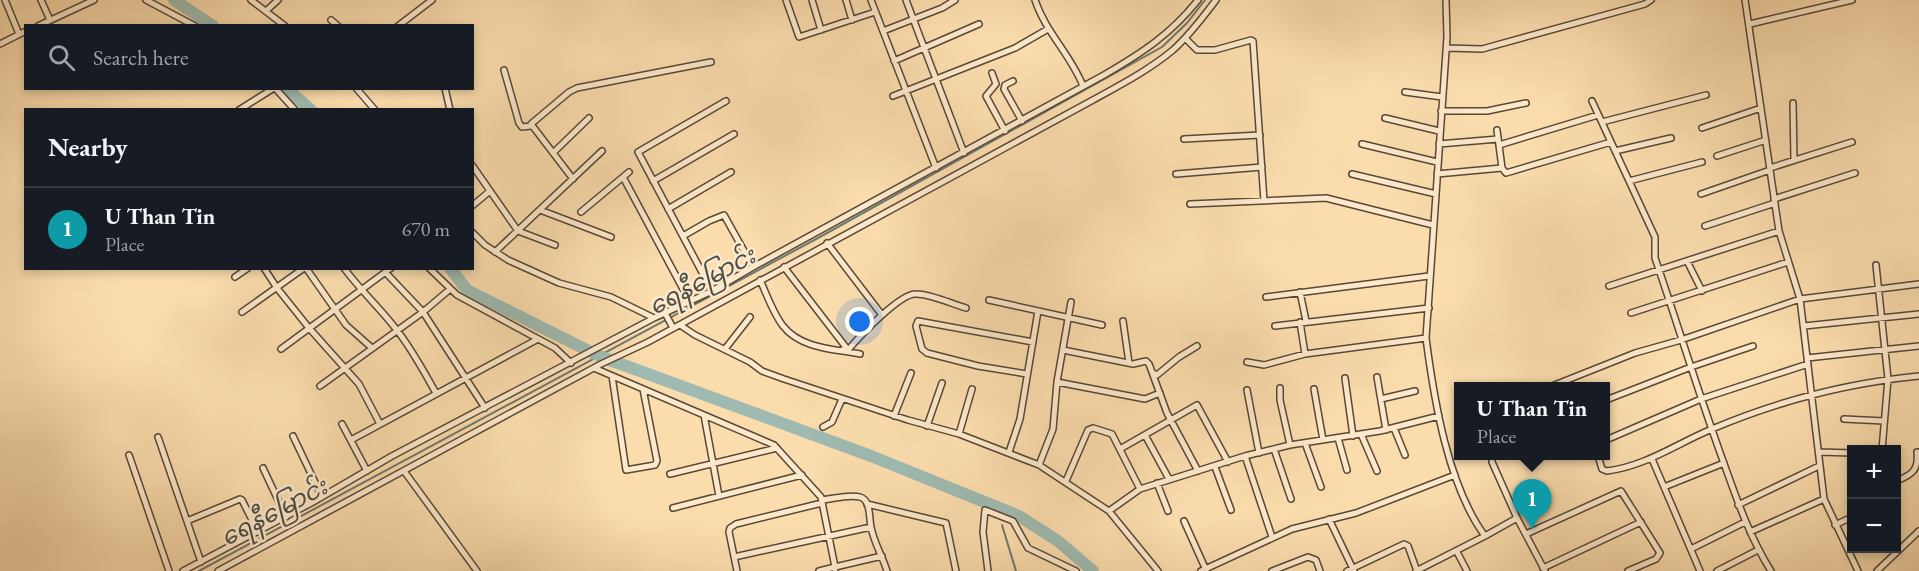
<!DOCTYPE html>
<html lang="en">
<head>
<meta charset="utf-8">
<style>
  :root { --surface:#171b24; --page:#20242c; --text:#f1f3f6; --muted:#9ea1a6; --line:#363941; --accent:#db2777 }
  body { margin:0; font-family:"EB Garamond","Noto Sans Myanmar",serif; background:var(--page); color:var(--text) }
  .controls { position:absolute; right:18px; bottom:18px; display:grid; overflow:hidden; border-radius:0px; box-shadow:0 3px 9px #0003 }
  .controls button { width:54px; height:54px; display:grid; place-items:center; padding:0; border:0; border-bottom:2px solid var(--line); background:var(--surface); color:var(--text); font:30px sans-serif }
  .you { position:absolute; left:860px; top:322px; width:21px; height:21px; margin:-15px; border:4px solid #fff; border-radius:50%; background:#1a73e8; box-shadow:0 0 0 9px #1a73e833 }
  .badge { display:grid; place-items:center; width:39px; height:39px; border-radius:50%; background:var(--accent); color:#fff; font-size:20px; font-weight:700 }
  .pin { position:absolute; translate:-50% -50px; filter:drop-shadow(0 2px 3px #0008) }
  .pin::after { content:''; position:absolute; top:32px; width:21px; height:18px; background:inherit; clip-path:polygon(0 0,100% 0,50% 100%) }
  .popup { position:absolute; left:1454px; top:382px; width:156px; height:78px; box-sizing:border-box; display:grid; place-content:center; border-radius:0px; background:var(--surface); filter:drop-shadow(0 2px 4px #0005); font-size:20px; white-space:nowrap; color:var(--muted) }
  .popup b { font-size:22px; color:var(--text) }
  .popup::after { content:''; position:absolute; left:50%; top:100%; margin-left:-12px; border:12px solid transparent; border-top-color:var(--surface) }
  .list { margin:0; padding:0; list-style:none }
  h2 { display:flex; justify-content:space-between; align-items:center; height:78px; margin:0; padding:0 24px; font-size:26px }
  h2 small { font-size:20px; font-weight:400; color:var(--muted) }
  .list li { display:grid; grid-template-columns:39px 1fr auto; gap:18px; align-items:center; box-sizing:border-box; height:84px; padding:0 24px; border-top:2px solid var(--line) }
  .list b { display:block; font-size:22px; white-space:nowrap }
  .list p { margin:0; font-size:20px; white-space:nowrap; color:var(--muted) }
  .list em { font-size:20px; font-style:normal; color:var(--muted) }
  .icon { flex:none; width:33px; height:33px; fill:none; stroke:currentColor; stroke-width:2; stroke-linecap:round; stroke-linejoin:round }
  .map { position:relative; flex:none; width:1919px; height:571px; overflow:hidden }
  .search { position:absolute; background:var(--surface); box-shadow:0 3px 9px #0003; left:24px; top:24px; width:450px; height:66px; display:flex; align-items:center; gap:15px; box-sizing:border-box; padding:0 21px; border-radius:0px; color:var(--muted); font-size:22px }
  .panel { position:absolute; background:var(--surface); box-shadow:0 3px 9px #0003; left:24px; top:108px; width:450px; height:162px; border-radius:0px }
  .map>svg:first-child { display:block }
</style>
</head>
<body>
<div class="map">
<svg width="1919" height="571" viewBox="0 0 1919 571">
  <rect width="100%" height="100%" fill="#fbdcad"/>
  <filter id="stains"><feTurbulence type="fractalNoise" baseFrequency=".00333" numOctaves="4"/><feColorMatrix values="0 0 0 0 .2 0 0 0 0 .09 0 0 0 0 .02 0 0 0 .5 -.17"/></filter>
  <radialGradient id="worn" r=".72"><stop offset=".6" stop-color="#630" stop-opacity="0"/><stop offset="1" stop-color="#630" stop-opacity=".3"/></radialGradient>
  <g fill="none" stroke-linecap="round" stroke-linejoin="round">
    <path stroke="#6c7870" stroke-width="2" d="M 998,507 L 999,513
      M 1002,525 L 1016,571
      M 199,571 L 818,238 L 1162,47 L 1187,23 L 1205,0"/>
    <path stroke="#9fbab0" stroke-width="12" d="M 174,0 L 213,26
      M 286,88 L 311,110
      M 450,268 L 467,290 L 599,356 L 871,456 L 1019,516 L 1058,541 L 1093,571"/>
    <g stroke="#574837" stroke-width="8">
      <path id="minor" d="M 5,0 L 19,34
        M 41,0 L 50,20
        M 146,0 L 195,26
        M 251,0 L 285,26
        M 786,0 L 799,37 L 875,12
        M 812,0 L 821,30
        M 846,0 L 852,20
        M 871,0 L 936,168
        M 906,0 L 964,153
        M 1035,0 C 1046,33 1071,55 1083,86
        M 1446,0 L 1447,37 L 1426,338 C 1434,400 1448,486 1485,536 L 1517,518 L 1545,571
        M 1745,0 L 1779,231 L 1800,299 L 1824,499 L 1858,571
        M 266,11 L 278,0
        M 331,20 L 338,26
        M 1750,24 L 1852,0
        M 38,26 L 94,0
        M 398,26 L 432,0
        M 883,31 L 942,8 L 955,0
        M 1185,38 L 1197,50 L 1215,50 L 1251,40 L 1253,41 L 1264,201
        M 0,44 L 26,31
        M 1447,48 L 1482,49 L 1645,4 L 1651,0
        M 894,61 L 979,24
        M 504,70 L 519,123 L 522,127 L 531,126
        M 992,73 L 996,84 L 986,96 L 1005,131
        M 1013,81 L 1005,85 L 1004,89 L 1022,121
        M 275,88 L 295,110
        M 356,88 L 375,110
        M 445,88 L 450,110
        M 1405,92 L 1442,97
        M 893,96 L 1015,48 L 1048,29
        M 1592,101 L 1655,237 L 1655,258 C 1678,325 1698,392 1722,458 C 1736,497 1749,536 1771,571
        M 1793,103 L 1794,160
        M 239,110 L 274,88
        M 1441,111 L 1487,111 L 1526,103
        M 1385,118 L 1439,131
        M 1602,122 L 1706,95
        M 1702,128 L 1761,108
        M 1497,130 L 1502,168 L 1506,173 L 1611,142
        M 1184,139 L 1260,135
        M 1362,144 L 1437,162
        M 1439,144 L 1498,139
        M 1499,145 L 1598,115
        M 1615,151 L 1671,138
        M 553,153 L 589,118
        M 1717,156 L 1766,140
        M 472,165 L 518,231 L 555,245
        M 1770,168 L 1852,142
        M 1176,174 L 1262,167
        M 1352,174 L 1436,194
        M 1437,174 L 1502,168
        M 623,177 L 690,302
        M 573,179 L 531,124 L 569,92 L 577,88 L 711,62
        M 653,181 L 734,134
        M 1629,181 L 1702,162
        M 1701,194 L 1770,170
        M 1774,199 L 1855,173
        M 1190,204 L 1326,198 L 1433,225
        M 472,206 L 490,191
        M 668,209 L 731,172
        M 540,210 L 611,237
        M 581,212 L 629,172
        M 1705,226 L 1775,203
        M 472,232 L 485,245 L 508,260 L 559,283 L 611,297 L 654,318 L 712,291 L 753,267 L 1104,75 C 1142,53 1171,34 1198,0
        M 683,236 L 709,221 L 724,215 L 753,267
        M 827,243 L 882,315
        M 495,252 L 602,151
        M 1687,261 L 1702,291
        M 1876,265 L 1888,379 L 1882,450
        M 784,267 L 848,350
        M 264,268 L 277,288 L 309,328 L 359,384 L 380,424
        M 306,268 L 346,325 L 372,348
        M 344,268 C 360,290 380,308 396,329 C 412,349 424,372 436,393
        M 429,268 L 457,295 L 555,348 L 571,363
        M 386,273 L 423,312 L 485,408
        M 235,277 L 248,268
        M 760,280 C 767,295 773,313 783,326 C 801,349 835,349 860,354
        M 1609,286 L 1779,231
        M 712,291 L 638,152 L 726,101
        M 1300,292 L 1306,321
        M 1266,297 L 1429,276
        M 989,300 L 1102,325
        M 242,312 L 304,268
        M 665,313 L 673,328
        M 1631,313 L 1788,262
        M 1123,321 L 1129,363
        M 1300,322 L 1305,354
        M 680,325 L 695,335 L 750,362 L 762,371 L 784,379 L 908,420 L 959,434 L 1039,465 L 1109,511 L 1158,571
        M 1275,326 L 1429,308
        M 1804,326 L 1919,314
        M 281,349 L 391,268
        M 725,349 L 750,317
        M 842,350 L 848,350 C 859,337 900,293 916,294 C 931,294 952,304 966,308
        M 1063,350 L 1133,364 L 1146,361 L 1149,364 L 1167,413 L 1198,471
        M 1807,358 L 1919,346
        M 1247,362 L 1264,365 L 1305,354 L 1426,338
        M 594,368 L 774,445 L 821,497 L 835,567 L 819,571
        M 1153,373 L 1157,375 L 1179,357 L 1197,346
        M 1027,374 L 978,366 L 927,353 L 922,349 L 916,326 L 918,321 L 1033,342
        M 612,376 L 626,470 L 655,465 L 657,461 L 643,389
        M 1377,377 L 1386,430
        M 1345,378 L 1353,436
        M 1057,382 L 1145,399 L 1160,393
        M 320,386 L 423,312 L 449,290
        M 1552,386 L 1635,353 L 1681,340 L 1800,299 L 1919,284
        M 1280,388 L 1280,400 L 1290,445
        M 1314,389 L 1323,440
        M 1247,390 L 1259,453
        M 1381,399 L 1415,391
        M 1606,400 L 1691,367 L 1753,346
        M 704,415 L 719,496
        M 894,416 L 911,373
        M 1844,419 L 1884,421
        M 342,424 L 367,471
        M 927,426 L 942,383
        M 823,427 L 832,422 L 842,399
        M 1394,428 L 1405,455
        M 959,434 L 972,389
        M 1361,434 L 1377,471
        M 1145,435 L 1169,479
        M 293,436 L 322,497
        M 158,437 L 201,562
        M 1338,438 L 1347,470
        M 351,440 L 538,339
        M 1606,440 L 1701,399 L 1808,364
        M 1305,443 L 1321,487
        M 1120,449 L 1197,405 L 1228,462
        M 1274,449 L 1291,499
        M 1009,452 L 1020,419 L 1038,311
        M 1819,452 L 1852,453
        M 129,455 L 169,571
        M 1245,456 L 1272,537
        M 1494,456 L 1492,458 L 1492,462 L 1517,518
        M 1598,456 L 1602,469 L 1607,471 C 1646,466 1676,444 1712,429 C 1778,401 1848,383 1919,376
        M 1652,459 L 1700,571
        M 1039,465 L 1053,429 L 1057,382 L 1071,302
        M 1215,467 L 1231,510
        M 263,468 L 286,517
        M 404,471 L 477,571
        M 670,474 L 777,448
        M 1066,481 L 1088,430 L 1093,428 L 1112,434 L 1140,489
        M 1896,481 C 1912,475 1919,470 1917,452
        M 1157,483 L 1168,511
        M 1664,487 L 1724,463
        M 822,500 C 833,499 849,494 860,497 C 871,500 869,518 871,527 C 874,543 882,555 887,571
        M 867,504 L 946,523 L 956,571
        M 1738,505 L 1819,466
        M 673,508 L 802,475
        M 1109,511 L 1140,489 L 1245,456 L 1290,445 L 1380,431 L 1439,416
        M 1329,519 L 1354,571
        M 187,521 L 240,499 L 242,500 L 258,532
        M 1184,521 L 1206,570
        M 1835,525 L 1852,517
        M 1750,532 L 1824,499
        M 1526,534 L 1621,491 L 1660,553 L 1656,559 L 1628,571
        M 1691,549 L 1745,522
        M 1457,552 L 1467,571
        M 734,557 L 871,527
        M 1543,568 L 1641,522
        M 835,569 L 835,567 L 882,556
        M 183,571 L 313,502 L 392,456 L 654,318
        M 218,571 L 601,364 L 648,342 L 1093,100 C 1120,85 1149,70 1173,50 C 1190,35 1203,17 1216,0
        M 737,571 L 729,532 L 730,528 L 736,524 L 822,503
        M 988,571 L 983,532 L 985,510 L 1013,521 L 1028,548 L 1076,571
        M 1201,571 L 1292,529 L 1356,513 L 1455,475
        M 1272,571 L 1308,557 L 1316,560 L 1320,571
        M 1347,571 L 1404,544 L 1408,546 L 1417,571
        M 1416,571 L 1485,536
        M 1717,571 L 1758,550
        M 1877,571 L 1919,531"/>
    </g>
    <use href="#minor" stroke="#fce8ca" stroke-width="5"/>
  </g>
  <g text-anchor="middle" stroke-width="5" stroke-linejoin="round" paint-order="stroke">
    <g font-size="24" font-style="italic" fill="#4c4f48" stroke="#fce8ca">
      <text transform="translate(702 281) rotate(-28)" y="8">ရေနီမြောင်း</text>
      <text transform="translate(274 512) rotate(-28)" y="8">ရေနီမြောင်း</text>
    </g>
  </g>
  <rect width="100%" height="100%" filter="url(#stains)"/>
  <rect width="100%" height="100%" fill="url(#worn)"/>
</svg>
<div class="controls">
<button>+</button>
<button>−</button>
</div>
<div class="you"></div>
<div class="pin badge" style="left:1532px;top:529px;background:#0f9aa8">1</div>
<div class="popup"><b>U Than Tin</b>Place</div>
<div class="search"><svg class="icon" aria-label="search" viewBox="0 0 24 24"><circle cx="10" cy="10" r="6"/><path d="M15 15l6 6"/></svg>Search here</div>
<section class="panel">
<h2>Nearby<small></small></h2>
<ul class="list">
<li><span class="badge" style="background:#0f9aa8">1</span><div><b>U Than Tin</b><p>Place</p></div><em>670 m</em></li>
</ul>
</section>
</div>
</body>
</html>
